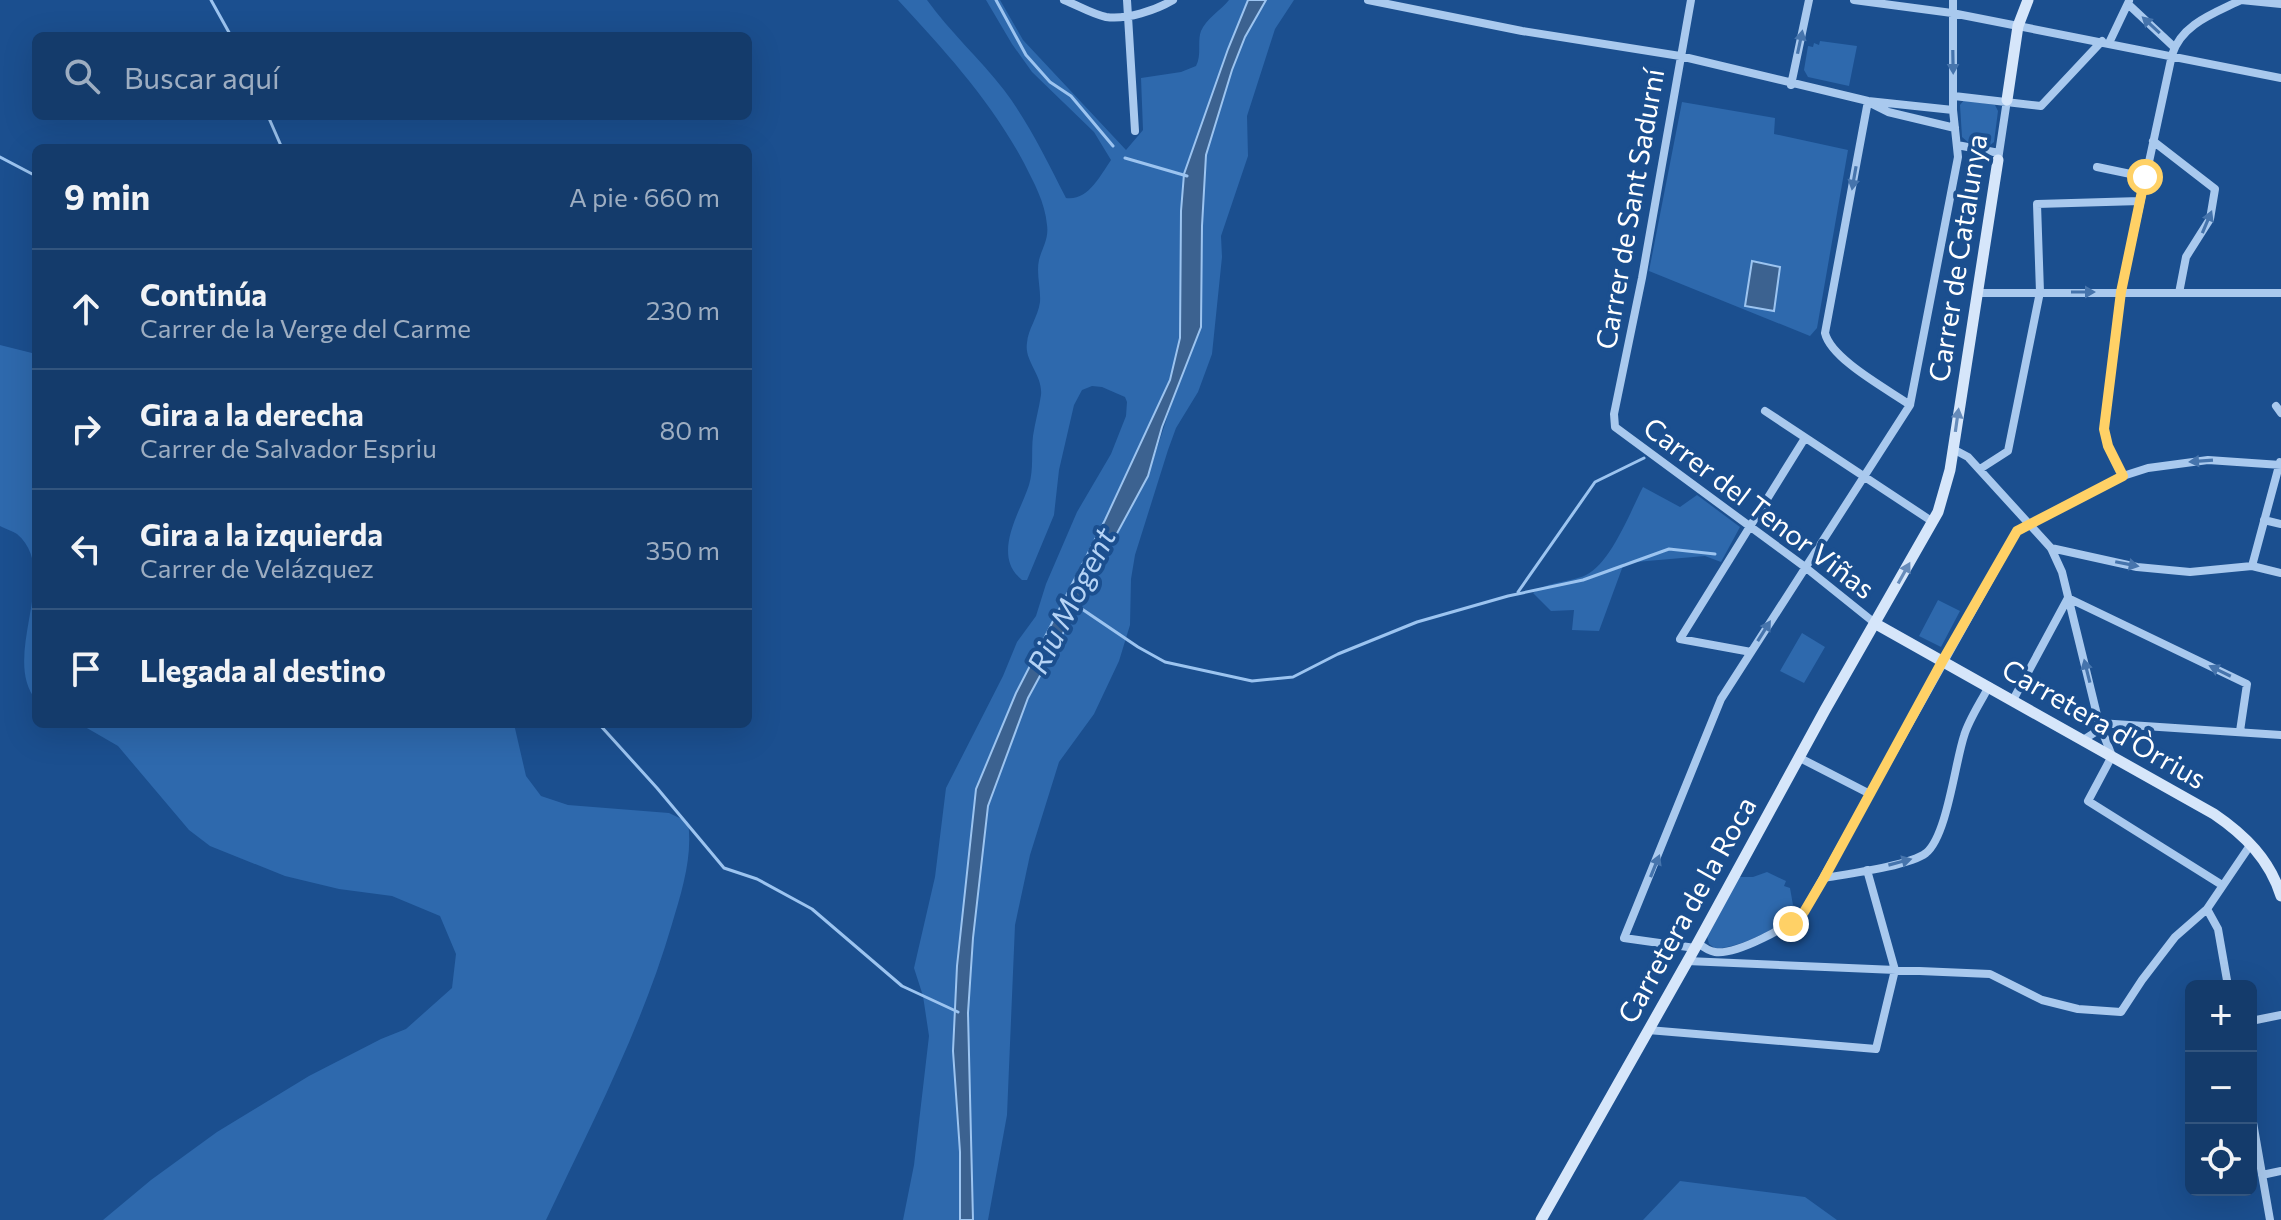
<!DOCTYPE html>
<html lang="es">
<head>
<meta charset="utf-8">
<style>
  :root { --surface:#143b6b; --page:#1d4271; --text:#f1f3f6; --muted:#9dadc1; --line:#33557e }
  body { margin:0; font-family:Commissioner,sans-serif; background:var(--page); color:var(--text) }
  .controls { position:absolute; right:24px; bottom:24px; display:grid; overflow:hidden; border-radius:12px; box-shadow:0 8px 32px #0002 }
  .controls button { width:72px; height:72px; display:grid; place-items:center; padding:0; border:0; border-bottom:2px solid var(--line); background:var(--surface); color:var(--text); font:40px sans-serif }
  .stop { position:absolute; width:24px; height:24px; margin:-18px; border:6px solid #ffd166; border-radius:50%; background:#fff }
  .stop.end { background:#ffd166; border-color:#fff; box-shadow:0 2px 8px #0008 }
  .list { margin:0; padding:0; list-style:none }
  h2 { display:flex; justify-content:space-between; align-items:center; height:104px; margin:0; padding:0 32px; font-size:34px }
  h2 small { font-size:26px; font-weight:400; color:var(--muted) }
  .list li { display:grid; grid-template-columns:52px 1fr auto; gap:24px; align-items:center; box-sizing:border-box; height:120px; padding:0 32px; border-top:2px solid var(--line) }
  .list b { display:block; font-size:30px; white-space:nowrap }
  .list p { margin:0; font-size:26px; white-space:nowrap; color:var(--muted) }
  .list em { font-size:26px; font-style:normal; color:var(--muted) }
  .icon { flex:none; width:44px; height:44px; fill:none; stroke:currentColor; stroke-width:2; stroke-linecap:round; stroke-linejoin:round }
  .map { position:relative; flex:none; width:2281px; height:1220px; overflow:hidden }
  .search { position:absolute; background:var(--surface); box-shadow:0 8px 32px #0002; left:32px; top:32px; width:720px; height:88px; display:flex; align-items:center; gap:20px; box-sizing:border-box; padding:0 28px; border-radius:12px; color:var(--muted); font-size:30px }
  .panel { position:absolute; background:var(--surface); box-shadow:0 8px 32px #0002; left:32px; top:144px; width:720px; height:584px; border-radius:12px }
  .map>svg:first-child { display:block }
</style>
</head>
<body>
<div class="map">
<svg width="2281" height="1220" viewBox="0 0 2281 1220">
  <rect width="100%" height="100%" fill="#1b4f8f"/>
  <path fill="#2e69ad" d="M 898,0 L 927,0 C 950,32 980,59 1004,90 C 1029,123 1047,161 1066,198 C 1088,201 1100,176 1111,160 L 1094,132 L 1032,72 L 1012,44 L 986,0 L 1000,0 L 1023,40 L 1126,150 L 1143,130 L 1141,78 L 1181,72 L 1196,66 C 1202,54 1197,42 1201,31 C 1206,19 1221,10 1229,0 L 1249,0 L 1202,121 L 1181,211 L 1180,338 L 1170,380 L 1105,520 L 1016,693 L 976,789 L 957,966 L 953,1051 L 960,1152 L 960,1220 L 903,1220 L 914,1165 L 929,1036 L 923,996 L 914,968 L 935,877 L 946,788 L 1003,676 L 1017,642 L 1036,616 L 1046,584 L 1077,512 L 1111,454 L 1126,416 L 1127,402 L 1125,397 L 1102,387 L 1092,386 L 1082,390 L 1074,405 L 1059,470 L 1054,515 L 1027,580 L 1022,580 C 991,555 1020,513 1029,485 C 1034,469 1031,452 1033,436 C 1035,422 1039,409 1041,395 C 1043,375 1024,361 1027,343 C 1028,329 1038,317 1040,302 C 1041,289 1036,273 1039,260 C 1042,248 1049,239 1047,225 C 1045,202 1034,183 1024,163 C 991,101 945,51 898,0 Z
    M 1266,0 L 1294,0 L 1275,29 L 1247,116 L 1248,156 L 1221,236 L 1222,257 L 1212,354 L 1198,392 L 1176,428 L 1168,450 L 1135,555 L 1131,579 L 1130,625 L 1119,661 L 1094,714 L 1059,762 L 1030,855 L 1015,925 L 1007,1115 L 988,1220 L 973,1220 L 968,1013 L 973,938 L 988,806 L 1028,698 L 1148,476 L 1176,390 L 1202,226 L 1206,155 L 1232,70 L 1245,37 Z
    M 1820,41 L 1857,46 L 1849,86 L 1808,77 L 1804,70 L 1808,46 L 1813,47 L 1814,43 L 1819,45 Z
    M 1964,100 L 1995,105 L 1998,111 L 1994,142 L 1989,146 L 1969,143 L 1962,137 L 1960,105 Z
    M 1682,102 L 1775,118 L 1774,134 L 1848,150 L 1817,328 L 1810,336 L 1649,271 Z
    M 0,345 L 36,354 L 36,700 C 0,656 62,572 17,534 C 13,531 5,529 0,526 Z
    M 1643,487 L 1680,507 L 1697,495 L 1740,527 L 1721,562 L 1705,556 L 1624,563 L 1599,631 L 1572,630 L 1574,610 L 1551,611 L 1533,593 C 1548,581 1569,583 1586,575 C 1611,563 1630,512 1643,487 Z
    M 1938,600 L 1960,611 L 1941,647 L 1919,636 Z
    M 1802,633 L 1825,647 L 1804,683 L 1780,671 Z
    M 80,724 L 514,724 L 526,776 L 541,796 L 568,805 L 669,813 L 688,822 C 693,856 682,891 672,924 C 642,1027 592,1123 546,1220 L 103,1220 L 151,1180 L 217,1132 L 309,1076 L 381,1039 L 406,1029 L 452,988 L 456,954 L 440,916 L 392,896 L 339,889 L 285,876 L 210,846 L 189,830 L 118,746 Z
    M 1767,872 L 1786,881 L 1784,886 L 1790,888 L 1793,905 L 1802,910 C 1775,928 1749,945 1716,949 L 1709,944 L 1707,936 L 1738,877 L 1753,877 Z
    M 1680,1181 L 1805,1197 L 1837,1220 L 1643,1220 Z"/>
  <path fill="#3c6290" stroke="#9cc4f0" stroke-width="2" d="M 1248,0 L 1266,0 L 1245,37 L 1232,70 L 1206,155 L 1202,226 L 1201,327 L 1162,427 L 1148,476 L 1028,698 L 988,806 L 973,938 L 968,1013 L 973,1220 L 960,1220 L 960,1152 L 953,1051 L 957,966 L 976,789 L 1016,693 L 1105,520 L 1170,380 L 1180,338 L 1181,211 L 1184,174 L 1228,49 Z
    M 1752,261 L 1780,267 L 1774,311 L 1745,306 Z"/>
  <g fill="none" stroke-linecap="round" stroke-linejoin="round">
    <path stroke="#9cc4f0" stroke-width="3" d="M 211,0 L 231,36
      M 996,0 L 1026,55 L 1050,82 L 1071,96 L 1113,146
      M 268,116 L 282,148
      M 0,157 L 36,176
      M 1125,158 L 1187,176
      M 1518,592 L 1595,482 L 1644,458
      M 1076,605 L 1138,647 L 1165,662 L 1252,681 L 1293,677 L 1338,654 L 1417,622 L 1508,596 L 1583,580 L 1669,549 L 1715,554
      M 599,724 L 657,788 L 724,868 L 757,879 L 812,909 L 902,986 L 958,1012"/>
    <path stroke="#a9c9ee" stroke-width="8" d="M 1064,0 C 1077,5 1092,14 1106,17 C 1127,20 1156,10 1173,0
      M 1127,0 L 1135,131
      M 1368,0 L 1522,31 L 1680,56 L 1868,101 L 1953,110
      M 1691,0 L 1642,278 L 1614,414 L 1615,427 L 1805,567 L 1876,624
      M 1854,0 L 1952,13 L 2281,78
      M 2241,0 L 2281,4
      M 2128,4 L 2174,47
      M 2109,43 L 2129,1
      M 1791,85 L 1809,0
      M 1954,96 L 2041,106 L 2102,41
      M 1868,101 L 1825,333 C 1831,359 1887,389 1910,405
      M 1872,104 L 1888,112 L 1955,128
      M 2153,141 L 2215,189 L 2210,219 L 2186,257 L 2179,293
      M 1957,145 L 1999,153
      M 1998,160 L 2007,100
      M 2097,167 L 2145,177
      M 1977,293 L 2281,293
      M 2276,406 L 2281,413
      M 1765,411 L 1933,522
      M 1953,449 L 1968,457 L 2051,548 L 2062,572 L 2099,723 L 2094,733 L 2083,740
      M 1980,469 L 2008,451 L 2040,292 L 2037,204 L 2140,201
      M 2123,476 L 2108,446 L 2104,429 L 2121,292 L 2172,55 C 2181,24 2215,13 2241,0
      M 2264,520 L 2281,524
      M 2051,548 L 2137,567 L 2190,572 L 2252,566 L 2281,573
      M 2252,566 L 2280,462
      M 1751,652 L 1680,639 L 1805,438
      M 2013,700 L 2068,598 L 2247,684 L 2240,731
      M 1800,758 L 1870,794
      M 1824,878 C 1847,874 1909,866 1926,853 C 1947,836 1955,763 1964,736 C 1969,719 1981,702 1989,686
      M 2222,885 L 2088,801 L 2112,756 L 2099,723 L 2281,735
      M 2207,909 L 2218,929 L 2228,986
      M 1698,943 C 1703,947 1708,951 1715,952 C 1737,955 1788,927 1804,912 L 2017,531 L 2123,476 L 2148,468 L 2208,460 L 2281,465
      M 1695,948 L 1624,938 L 1721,699 L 1910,405 L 1958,157 L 1953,110 L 1953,0
      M 1687,961 L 1990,974 L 2042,1000 L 2078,1009 L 2121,1012 L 2142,980 L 2175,937 L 2207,909 L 2251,844
      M 2251,1021 L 2281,1015
      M 1648,1030 L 1876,1049 L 1895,970 L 1867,870
      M 2251,1111 L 2270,1220
      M 2262,1175 L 2281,1171"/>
    <path stroke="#d6e6fa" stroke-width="11" d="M 2007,100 L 2018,26 L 2028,0
      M 1876,624 L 2214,814 C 2245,835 2270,860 2281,896
      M 1541,1220 L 1695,948 L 1825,710 L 1938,512 L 1950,470 L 1998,160"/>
  </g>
  <defs><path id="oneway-solid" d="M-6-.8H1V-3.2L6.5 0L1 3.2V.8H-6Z" transform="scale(2)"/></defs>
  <g fill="#4674ac">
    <use href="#oneway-solid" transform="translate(2151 25) rotate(-137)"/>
    <use href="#oneway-solid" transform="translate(1800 42) rotate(-78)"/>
    <use href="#oneway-solid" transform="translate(1953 62) rotate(89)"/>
    <use href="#oneway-solid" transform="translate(1854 178) rotate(100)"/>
    <use href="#oneway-solid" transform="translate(2207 222) rotate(-67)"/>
    <use href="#oneway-solid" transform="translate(2083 292)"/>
    <use href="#oneway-solid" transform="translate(2201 461) rotate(176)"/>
    <use href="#oneway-solid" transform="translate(2127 564) rotate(11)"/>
    <use href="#oneway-solid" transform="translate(1764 631) rotate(-58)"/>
    <use href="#oneway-solid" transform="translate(2087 671) rotate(-104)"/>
    <use href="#oneway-solid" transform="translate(2220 671) rotate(-154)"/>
    <use href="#oneway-solid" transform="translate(1900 862) rotate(-15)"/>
    <use href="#oneway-solid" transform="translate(1655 866) rotate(-68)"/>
  </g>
  <g fill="#668bba">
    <use href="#oneway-solid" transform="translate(1957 420) rotate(-82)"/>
    <use href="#oneway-solid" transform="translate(1904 573) rotate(-61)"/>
  </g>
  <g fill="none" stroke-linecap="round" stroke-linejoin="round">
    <path stroke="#ffd166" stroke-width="10" d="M 1791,924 L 1804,912 L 1824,878 L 1943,660 L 2017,531 L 2123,476 L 2108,446 L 2104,429 L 2121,292 L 2145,177"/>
  </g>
  <g text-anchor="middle" stroke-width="8" stroke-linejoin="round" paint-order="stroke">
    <g font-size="28" fill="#fff" stroke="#1b4f8f">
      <text transform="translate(1630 209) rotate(-80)" y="10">Carrer de Sant Sadurní</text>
      <text transform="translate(1958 258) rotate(-81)" y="10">Carrer de Catalunya</text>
      <text transform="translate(1759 508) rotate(37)" y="10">Carrer del Tenor Viñas</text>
      <text transform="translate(2104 724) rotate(30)" y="10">Carretera d'Òrrius</text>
      <text transform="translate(1687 910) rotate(-61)" y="10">Carretera de la Roca</text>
    </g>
    <g font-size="30" font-style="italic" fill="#b5d3f5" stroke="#1b4f8f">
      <text transform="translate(1072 601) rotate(-63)" y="10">Riu Mogent</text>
    </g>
  </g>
</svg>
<div class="controls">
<button>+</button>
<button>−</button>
<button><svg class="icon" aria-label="locate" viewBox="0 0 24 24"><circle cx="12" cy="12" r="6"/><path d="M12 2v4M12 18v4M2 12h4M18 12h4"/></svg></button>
</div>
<div class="stop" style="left:2145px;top:177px"></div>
<div class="stop end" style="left:1791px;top:924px"></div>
<div class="search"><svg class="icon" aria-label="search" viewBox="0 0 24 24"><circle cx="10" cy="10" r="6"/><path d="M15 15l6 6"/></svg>Buscar aquí</div>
<section class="panel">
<h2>9 min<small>A pie · 660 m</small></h2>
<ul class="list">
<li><svg class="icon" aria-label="ahead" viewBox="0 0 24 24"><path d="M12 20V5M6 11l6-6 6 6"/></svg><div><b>Continúa</b><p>Carrer de la Verge del Carme</p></div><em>230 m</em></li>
<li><svg class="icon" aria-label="right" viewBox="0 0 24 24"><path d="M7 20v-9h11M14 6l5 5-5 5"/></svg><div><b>Gira a la derecha</b><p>Carrer de Salvador Espriu</p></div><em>80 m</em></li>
<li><svg class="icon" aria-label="left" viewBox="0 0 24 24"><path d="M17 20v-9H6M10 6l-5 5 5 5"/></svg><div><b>Gira a la izquierda</b><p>Carrer de Velázquez</p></div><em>350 m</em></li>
<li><svg class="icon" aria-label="arrive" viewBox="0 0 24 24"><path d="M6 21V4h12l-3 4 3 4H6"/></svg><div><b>Llegada al destino</b></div></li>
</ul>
</section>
</div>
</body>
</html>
